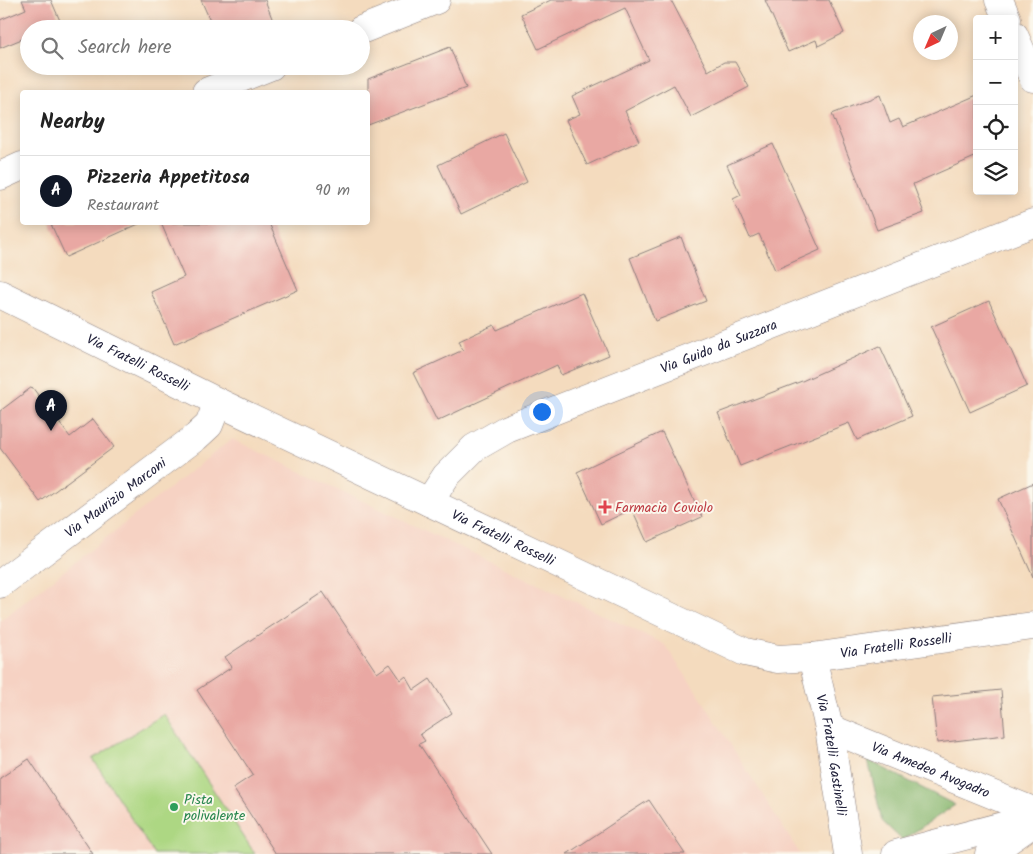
<!DOCTYPE html>
<html lang="en">
<head>
<meta charset="utf-8">
<style>
  :root { --surface:#fff; --page:#f6f6f6; --text:#222; --muted:#767676; --line:#e0e0e0; --accent:#111827 }
  body { margin:0; font-family:Kalam,sans-serif; background:var(--page); color:var(--text) }
  .controls { position:absolute; right:15px; top:15px; display:grid; overflow:hidden; border-radius:5px; box-shadow:0 2px 12px #0003 }
  .controls button { width:45px; height:45px; display:grid; place-items:center; padding:0; border:0; border-bottom:1px solid var(--line); background:var(--surface); color:var(--text); font:25px sans-serif }
  .compass { position:absolute; left:913px; top:15px; width:45px; height:45px; border-radius:50%; background:var(--surface); box-shadow:0 2px 12px #0003; rotate:224deg }
  .you { position:absolute; left:541px; top:411px; width:18px; height:18px; margin:-12px; border:4px solid #fff; border-radius:50%; background:#1a73e8; box-shadow:0 0 0 8px #1a73e833 }
  .badge { display:grid; place-items:center; width:32px; height:32px; border-radius:50%; background:var(--accent); color:#fff; font-size:16px; font-weight:700 }
  .pin { position:absolute; translate:-50% -41px; filter:drop-shadow(0 1px 2px #0008) }
  .pin::after { content:''; position:absolute; top:26px; width:18px; height:15px; background:inherit; clip-path:polygon(0 0,100% 0,50% 100%) }
  .list { margin:0; padding:0; list-style:none }
  h2 { display:flex; justify-content:space-between; align-items:center; height:65px; margin:0; padding:0 20px; font-size:21px }
  h2 small { font-size:16px; font-weight:400; color:var(--muted) }
  .list li { display:grid; grid-template-columns:32px 1fr auto; gap:15px; align-items:center; box-sizing:border-box; height:70px; padding:0 20px; border-top:1px solid var(--line) }
  .list b { display:block; font-size:19px; white-space:nowrap }
  .list p { margin:0; font-size:16px; white-space:nowrap; color:var(--muted) }
  .list em { font-size:16px; font-style:normal; color:var(--muted) }
  .icon { flex:none; width:28px; height:28px; fill:none; stroke:currentColor; stroke-width:2; stroke-linecap:round; stroke-linejoin:round }
  .map { position:relative; flex:none; width:1033px; height:854px; overflow:hidden }
  .search { position:absolute; background:var(--surface); box-shadow:0 2px 12px #0003; left:20px; top:20px; width:350px; height:55px; display:flex; align-items:center; gap:12px; box-sizing:border-box; padding:0 18px; border-radius:28px; color:var(--muted); font-size:19px }
  .panel { position:absolute; background:var(--surface); box-shadow:0 2px 12px #0003; left:20px; top:90px; width:350px; height:135px; border-radius:5px }
  .map>svg:first-child { display:block }
</style>
</head>
<body>
<div class="map">
<svg width="1033" height="854" viewBox="0 0 1033 854">
  <rect width="100%" height="100%" fill="#fbf7ec"/>
  <filter id="ink" filterUnits="userSpaceOnUse"><feTurbulence type="fractalNoise" baseFrequency=".02" numOctaves="2"/><feDisplacementMap in="SourceGraphic" scale="10" xChannelSelector="R" yChannelSelector="G"/><feConvolveMatrix kernelMatrix="1 2 1 2 8 2 1 2 1" color-interpolation-filters="sRGB"/></filter>
  <filter id="wash" filterUnits="userSpaceOnUse"><feTurbulence type="fractalNoise" baseFrequency=".0096" numOctaves="4" result="noise"/><feDisplacementMap in="SourceGraphic" scale="20" xChannelSelector="R" yChannelSelector="G"/><feGaussianBlur stdDeviation="1.12" result="paint"/><feColorMatrix in="noise" values="0 0 0 0 0 0 0 0 0 0 0 0 0 0 0 0 0 1.4 0 .05"/><feComposite in="paint" operator="in"/></filter>
  <g filter="url(#wash)">
    <rect width="100%" height="100%" fill="#f4dbbe"/>
    <path fill="#f6d2c3" d="M 232,439 L 664,644 L 703,701 L 800,854 L 0,854 L 0,621 Z"/>
    <path fill="#add783" stroke="#687c5f" d="M 164,714 L 255,854 L 154,854 L 93,759 Z"/>
    <path fill="#8ab871" stroke="#566d56" d="M 868,760 L 955,805 L 902,840 L 882,821 Z"/>
    <g id="blocks">
      <path fill="#e9a8a3" d="M 22,0 L 51,0 L 61,23 L 46,29 L 29,29 L 29,36 L 0,48 L 0,20 L 26,9 Z
        M 201,0 L 265,0 L 273,21 L 255,29 L 214,29 Z
        M 551,0 L 671,0 L 708,71 L 724,62 L 735,62 L 749,87 L 691,117 L 674,85 L 625,111 L 639,141 L 587,165 L 566,120 L 580,114 L 572,96 L 649,60 L 625,8 L 538,49 L 521,14 Z
        M 765,0 L 829,0 L 844,33 L 818,46 L 816,40 L 788,52 Z
        M 450,47 L 466,88 L 368,125 L 368,79 Z
        M 880,95 L 890,123 L 899,119 L 903,127 L 977,95 L 977,156 L 913,184 L 924,213 L 877,230 L 832,114 Z
        M 504,133 L 527,182 L 461,214 L 438,165 Z
        M 773,144 L 820,250 L 775,270 L 759,234 L 750,238 L 733,199 L 741,195 L 727,165 Z
        M 50,222 L 143,222 L 66,257 Z
        M 161,223 L 269,223 L 298,290 L 174,344 L 151,292 L 184,277 Z
        M 681,237 L 706,301 L 655,321 L 630,258 Z
        M 582,293 L 609,355 L 561,375 L 557,365 L 437,421 L 413,373 L 463,350 L 459,341 L 494,325 L 497,330 Z
        M 989,301 L 1027,386 L 970,412 L 931,327 Z
        M 880,346 L 912,416 L 857,440 L 849,423 L 740,466 L 718,413 L 802,381 Z
        M 32,387 L 70,437 L 93,419 L 114,447 L 40,502 L 0,448 L 0,411 Z
        M 662,432 L 702,517 L 647,542 L 632,509 L 601,524 L 577,472 Z
        M 1033,483 L 1033,577 L 998,499 Z
        M 323,592 L 377,673 L 390,664 L 401,680 L 406,676 L 414,690 L 430,679 L 452,713 L 420,734 L 425,741 L 419,744 L 492,854 L 276,854 L 233,788 L 253,775 L 197,690 L 232,667 L 225,657 Z
        M 1001,690 L 1005,735 L 937,743 L 932,697 Z
        M 29,759 L 93,854 L 0,854 L 0,778 Z
        M 649,800 L 685,854 L 567,854 L 624,816 Z"/>
    </g>
  </g>
  <g filter="url(#ink)">
    <use href="#blocks" fill-opacity="0" stroke="#8b7e7c" stroke-width="1"/>
    <g fill="none" stroke-linecap="round" stroke-linejoin="round">
      <g stroke="#8b7e7c" stroke-width="29">
        <g id="minor">
          <path d="M 999,0 L 1007,19"/>
          <path d="M 361,30 L 436,0"/>
          <path d="M 1014,35 L 1033,78"/>
          <path d="M 206,92 L 271,66"/>
          <path d="M 0,176 L 22,166"/>
          <path id="s1" d="M 0,294 L 218,402 L 745,652 L 778,659 L 812,657 L 1033,626"/>
          <path id="s2" d="M 429,502 L 446,476 L 474,448 L 507,429 L 1033,223"/>
          <path id="s3" d="M 0,584 L 196,437 L 209,425 L 218,402"/>
          <path id="s4" d="M 812,657 L 829,728 L 848,854"/>
          <path id="s5" d="M 829,728 L 1033,811"/>
          <path d="M 896,854 L 1033,818"/>
          <path d="M 989,854 L 1030,825"/>
        </g>
      </g>
      <use href="#minor" stroke="#fff" stroke-width="28"/>
    </g>
  </g>
  <path fill="#e0444e" stroke="#fbf7ec" stroke-width="2" d="M602.5 499.5h5v5h5v5h-5v5h-5v-5h-5v-5h5z"/>
  <circle fill="#2e9e5b" stroke="#fbf7ec" stroke-width="2" cx="174" cy="807" r="5"/>
  <g text-anchor="middle" stroke-width="4" stroke-linejoin="round" paint-order="stroke">
    <g font-size="14" fill="#22223b" stroke="#fbf7ec">
      <text dy="5" stroke="none"><textPath href="#s2" startOffset="336">Via Guido da Suzzara</textPath></text>
      <text dy="5" stroke="none"><textPath href="#s1" startOffset="154">Via Fratelli Rosselli</textPath></text>
      <text dy="5" stroke="none"><textPath href="#s3" startOffset="144">Via Maurizio Marconi</textPath></text>
      <text dy="5" stroke="none"><textPath href="#s1" startOffset="559">Via Fratelli Rosselli</textPath></text>
      <text dy="5" stroke="none"><textPath href="#s1" startOffset="979">Via Fratelli Rosselli</textPath></text>
      <text dy="5" stroke="none"><textPath href="#s4" startOffset="100">Via Fratelli Gastinelli</textPath></text>
      <text dy="5" stroke="none"><textPath href="#s5" startOffset="110">Via Amedeo Avogadro</textPath></text>
    </g>
    <g font-size="14" fill="#be3a42" stroke="#fbf7ec" text-anchor="start">
      <text x="615" y="512">Farmacia Coviolo</text>
    </g>
    <g font-size="14" fill="#27864d" stroke="#fbf7ec" text-anchor="start">
      <text x="184" y="804">Pista<tspan x="184" dy="16">polivalente</tspan></text>
    </g>
  </g>
</svg>
<div class="controls">
<button>+</button>
<button>−</button>
<button><svg class="icon" aria-label="locate" viewBox="0 0 24 24"><circle cx="12" cy="12" r="6"/><path d="M12 2v4M12 18v4M2 12h4M18 12h4"/></svg></button>
<button><svg class="icon" aria-label="layers" viewBox="0 0 24 24"><path d="M12 4l9 5-9 5-9-5zM3 14l9 5 9-5"/></svg></button>
</div>
<svg class="compass" viewBox="-18 -18 36 36"><path d="M0-13l5 13h-10z" fill="#e53935"/><path d="M0 13l5-13h-10z" fill="#767676"/></svg>
<div class="you"></div>
<div class="pin badge" style="left:51px;top:431px">A</div>
<div class="search"><svg class="icon" aria-label="search" viewBox="0 0 24 24"><circle cx="10" cy="10" r="6"/><path d="M15 15l6 6"/></svg>Search here</div>
<section class="panel">
<h2>Nearby<small></small></h2>
<ul class="list">
<li><span class="badge">A</span><div><b>Pizzeria Appetitosa</b><p>Restaurant</p></div><em>90 m</em></li>
</ul>
</section>
</div>
</body>
</html>
